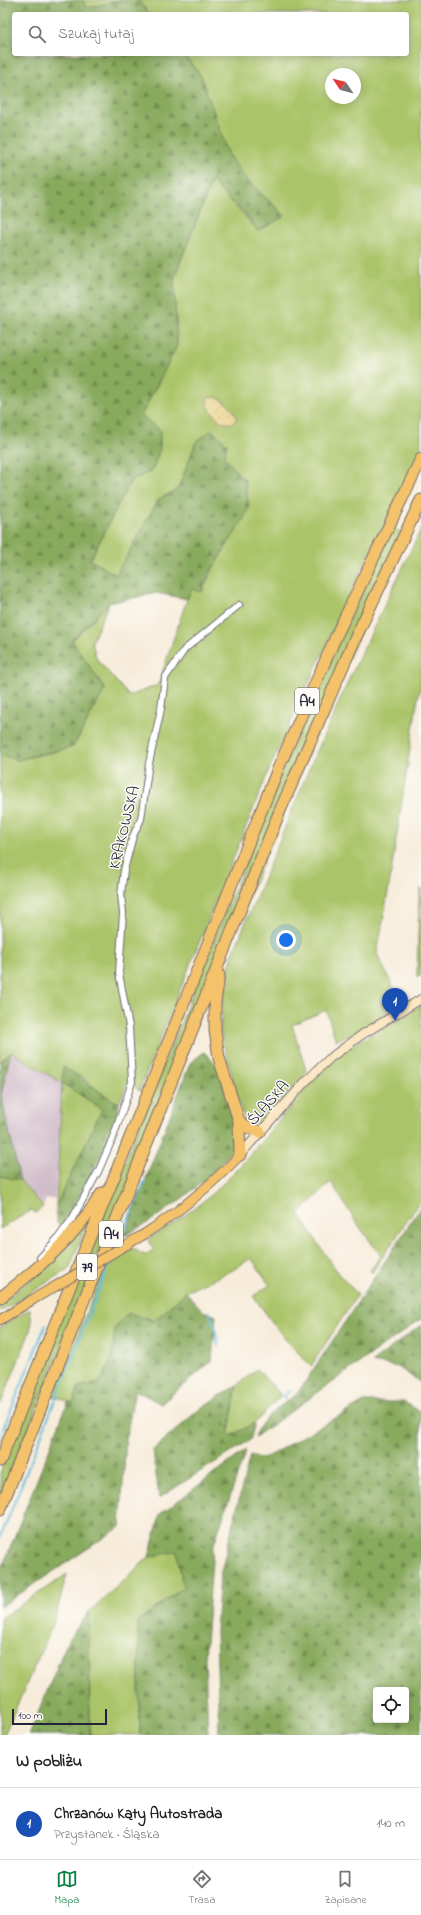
<!DOCTYPE html>
<html lang="pl">
<head>
<meta charset="utf-8">
<style>
  :root { --surface:#fff; --page:#f2f2f2; --text:#202124; --muted:#757577; --line:#e0e0e0; --accent:#0b8043 }
  body { margin:0; font-family:"Indie Flower",sans-serif; background:var(--page); color:var(--text) }
  .controls { position:absolute; right:12px; bottom:12px; display:grid; overflow:hidden; border-radius:4px; box-shadow:0 2px 10px #0003 }
  .controls button { width:36px; height:36px; display:grid; place-items:center; padding:0; border:0; border-bottom:1px solid var(--line); background:var(--surface); color:var(--text); font:20px sans-serif }
  .compass { position:absolute; left:325px; top:68px; width:36px; height:36px; border-radius:50%; background:var(--surface); box-shadow:0 2px 10px #0003; rotate:305deg }
  .scale { position:absolute; left:12px; bottom:10px; width:95px; box-sizing:border-box; padding-left:4px; border:2px solid #22223b; border-top:0; font-size:11px; line-height:14px; white-space:nowrap; color:#22223b; -webkit-text-stroke:3px #fdfcf7; paint-order:stroke }
  .you { position:absolute; left:286px; top:940px; width:14px; height:14px; margin:-10px; border:3px solid #fff; border-radius:50%; background:#1a73e8; box-shadow:0 0 0 6px #1a73e833 }
  .badge { display:grid; place-items:center; width:26px; height:26px; border-radius:50%; background:var(--accent); color:#fff; font-size:13px; font-weight:700 }
  .pin { position:absolute; translate:-50% -33px; filter:drop-shadow(0 1px 2px #0008) }
  .pin::after { content:''; position:absolute; top:21px; width:14px; height:12px; background:inherit; clip-path:polygon(0 0,100% 0,50% 100%) }
  .list { margin:0; padding:0; list-style:none }
  h2 { display:flex; justify-content:space-between; align-items:center; height:52px; margin:0; padding:0 16px; font-size:17px }
  h2 small { font-size:13px; font-weight:400; color:var(--muted) }
  .list li { display:grid; grid-template-columns:26px 1fr auto; gap:12px; align-items:center; box-sizing:border-box; height:72px; padding:0 16px; border-top:1px solid var(--line) }
  .list b { display:block; font-size:15px; white-space:nowrap }
  .list p { margin:0; font-size:13px; white-space:nowrap; color:var(--muted) }
  .list em { font-size:13px; font-style:normal; color:var(--muted) }
  .icon { flex:none; width:22px; height:22px; fill:none; stroke:currentColor; stroke-width:2; stroke-linecap:round; stroke-linejoin:round }
  .map { position:relative; flex:none; width:421px; height:1735px; overflow:hidden }
  .search { position:absolute; background:var(--surface); box-shadow:0 2px 10px #0003; left:12px; right:12px; top:12px; height:44px; display:flex; align-items:center; gap:10px; box-sizing:border-box; padding:0 14px; border-radius:4px; color:var(--muted); font-size:15px }
  .sheet { height:124px; background:var(--surface) }
  nav { display:flex; justify-content:space-around; align-items:center; box-sizing:border-box; height:56px; border-top:1px solid var(--line); background:var(--surface); font-size:11px; color:var(--muted) }
  nav a { display:grid; justify-items:center; gap:2px }
  nav .on { color:var(--accent) }
  .map>svg:first-child { display:block }
</style>
</head>
<body>
<div class="map">
<svg width="421" height="1735" viewBox="0 0 421 1735">
  <defs>
    <pattern id="forest-firs" width="22" height="20" patternUnits="userSpaceOnUse"><rect width="22" height="20" fill="#88aa5d"/><path d="M5 1l3.5 6h-7zM16 11l3.5 6h-7z" fill="#6f8a4e"/></pattern>
    <pattern id="sand-dots" width="8" height="8" patternUnits="userSpaceOnUse"><rect width="8" height="8" fill="#eeda9e"/><path d="M2 2h.1M6 6h.1" fill="none" stroke="#ccbb89" stroke-width="1.8" stroke-linecap="round"/></pattern>
  </defs>
  <rect width="100%" height="100%" fill="#fdfcf7"/>
  <filter id="ink" filterUnits="userSpaceOnUse"><feTurbulence type="fractalNoise" baseFrequency=".025" numOctaves="2"/><feDisplacementMap in="SourceGraphic" scale="8" xChannelSelector="R" yChannelSelector="G"/><feConvolveMatrix kernelMatrix="1 2 1 2 8 2 1 2 1" color-interpolation-filters="sRGB"/></filter>
  <filter id="wash" filterUnits="userSpaceOnUse"><feTurbulence type="fractalNoise" baseFrequency=".012" numOctaves="4" result="noise"/><feDisplacementMap in="SourceGraphic" scale="16" xChannelSelector="R" yChannelSelector="G"/><feGaussianBlur stdDeviation="0.9" result="paint"/><feColorMatrix in="noise" values="0 0 0 0 0 0 0 0 0 0 0 0 0 0 0 0 0 1.4 0 .05"/><feComposite in="paint" operator="in"/></filter>
  <g filter="url(#wash)">
    <rect width="100%" height="100%" fill="#f7ecda"/>
    <path fill="#d1bdca" d="M 11,1052 L 62,1083 L 55,1199 L 46,1199 L 43,1207 L 20,1180 L 1,1095 Z"/>
    <path fill="#abc469" stroke="#667352" fill-rule="evenodd" d="M 83,0 L 125,0 L 86,9 Z
      M 138,0 L 421,0 L 421,450 L 351,591 L 269,770 L 139,1091 L 129,1081 L 119,1103 L 103,1095 L 81,1076 L 62,1083 L 102,1109 L 56,1206 L 62,1083 L 11,1052 L 0,1062 L 0,755 L 17,760 L 73,747 L 105,689 L 72,641 L 109,603 L 92,642 L 96,658 L 129,696 L 158,685 L 187,599 L 192,589 L 202,592 L 218,558 L 245,481 L 224,457 L 196,442 L 178,489 L 159,499 L 116,575 L 90,560 L 131,480 L 152,471 L 160,430 L 141,416 L 177,346 L 174,278 L 213,179 C 226,198 243,212 258,231 L 285,216 L 245,178 L 229,156 L 201,76 L 183,54 L 407,54 L 407,14 L 149,14 ZM 331,74 L 355,74 L 355,98 L 331,98 Z
      M 392,528 L 402,532 L 99,1253 L 84,1262 L 277,784 L 321,680 Z
      M 421,529 L 421,688 L 418,697 L 388,892 L 377,954 L 401,1003 L 358,1033 L 349,1034 L 336,1041 L 326,1010 L 292,1025 L 307,1073 L 261,1122 L 253,1125 L 245,1120 L 240,1106 L 220,1030 L 225,984 L 233,953 L 309,769 L 350,677 Z
      M 421,888 L 421,976 L 417,977 L 419,897 Z
      M 421,1004 L 421,1200 L 372,1273 L 370,1270 L 381,1256 L 356,1222 L 331,1182 L 299,1213 C 317,1241 333,1271 358,1294 L 311,1366 L 284,1338 L 253,1296 L 270,1285 L 251,1258 L 233,1270 L 186,1292 L 154,1321 L 145,1317 L 113,1340 C 114,1357 108,1368 100,1382 L 79,1387 L 73,1403 L 53,1396 L 106,1264 L 133,1248 L 144,1255 L 154,1250 L 148,1239 C 181,1220 212,1197 238,1168 C 267,1137 292,1102 322,1072 C 333,1061 346,1049 359,1041 C 380,1029 403,1021 421,1004 Z
      M 0,1176 L 20,1180 L 43,1207 L 35,1213 L 32,1210 L 0,1229 Z
      M 90,1217 L 69,1269 L 0,1312 L 0,1304 C 34,1278 66,1253 90,1217 Z
      M 91,1273 L 0,1499 L 0,1473 L 76,1281 Z
      M 30,1309 L 32,1322 L 29,1334 L 0,1406 L 0,1327 Z
      M 257,1369 L 281,1395 L 255,1423 L 228,1438 L 237,1385 Z
      M 177,1551 L 183,1588 L 138,1621 L 140,1735 L 90,1735 L 89,1612 L 149,1557 Z
      M 67,1574 L 54,1622 L 4,1735 L 0,1735 L 0,1619 Z"/>
    <path fill="url(#forest-firs)" stroke="#55664c" fill-rule="evenodd" d="M 0,0 L 83,0 L 86,8 L 124,0 L 138,0 L 149,14 L 14,14 L 14,54 L 183,54 L 201,76 L 229,156 L 245,178 L 285,216 L 258,231 L 244,213 L 225,196 L 212,180 L 174,278 L 177,346 L 141,415 L 160,430 L 160,449 L 152,471 L 131,480 L 90,560 L 116,575 L 159,499 L 178,489 L 196,442 L 212,430 L 227,444 L 224,457 L 245,481 L 249,507 L 243,520 L 209,574 L 201,592 L 192,589 L 187,599 L 156,593 L 109,603 L 72,640 L 105,689 L 73,747 L 17,760 L 0,755 Z
      M 11,1052 L 1,1095 L 20,1180 L 0,1176 L 0,1062 Z
      M 204,1052 L 219,1067 L 237,1126 L 235,1148 L 209,1176 L 184,1197 L 149,1222 L 124,1236 L 190,1063 Z
      M 63,1067 C 84,1078 98,1093 119,1103 C 118,1128 101,1156 89,1178 C 80,1195 72,1211 61,1227 L 57,1223 L 56,1206 L 102,1109 L 62,1083 Z
      M 421,1207 L 421,1319 L 255,1437 C 262,1416 280,1407 297,1394 Z
      M 186,1292 L 203,1311 L 216,1316 L 212,1361 L 161,1404 L 135,1390 L 126,1439 L 120,1527 L 0,1607 L 0,1573 L 68,1402 L 73,1403 L 79,1387 L 100,1382 L 111,1361 L 115,1328 L 128,1313 L 154,1321 Z
      M 421,1325 L 421,1383 L 398,1367 L 372,1362 Z
      M 237,1385 L 228,1437 L 255,1423 L 250,1440 L 159,1498 L 153,1450 L 202,1407 Z
      M 364,1402 L 404,1402 L 421,1412 L 421,1735 L 219,1735 L 216,1630 L 220,1576 L 250,1455 L 263,1459 ZM 376,1690 L 406,1690 L 406,1720 L 376,1720 Z
      M 246,1450 L 213,1547 L 205,1658 L 208,1735 L 140,1735 L 138,1621 L 183,1588 L 177,1551 L 149,1557 L 160,1514 Z
      M 89,1612 L 90,1735 L 29,1735 L 68,1640 Z"/>
    <path fill="url(#sand-dots)" stroke="#887e6c" d="M 215,397 C 226,401 231,407 237,417 L 234,423 C 219,425 214,416 207,404 L 208,398 Z"/>
    <g fill="none" stroke-linecap="round" stroke-linejoin="round">
      <path stroke="#62bde0" stroke-width="2" d="M 116,1248 L 145,1181
        M 209,1312 L 215,1328 L 218,1346
        M 285,1398 L 283,1396 L 291,1390
        M 0,1437 L 46,1324
        M 0,1539 L 112,1257"/>
    </g>
  </g>
  <g filter="url(#ink)">
    <g fill="none" stroke-linecap="round" stroke-linejoin="round">
      <g stroke="#6d6973" stroke-width="8">
        <path id="street" d="M 40,1258 L 58,1238 L 72,1219 L 98,1172 L 114,1135 L 132,1082 L 129,1027 L 119,973 L 123,913 L 121,895 L 124,870 L 133,836 L 141,819 L 149,763 L 161,709 L 165,678 L 185,649 L 239,605"/>
      </g>
      <g stroke="#6d6973" stroke-width="10">
        <path id="secondary" d="M 240,1155 L 304,1083 L 330,1058 L 363,1034 L 421,999"/>
      </g>
      <g stroke="#6d6973" stroke-width="11">
        <path id="primary" d="M 143,1235 C 179,1212 210,1186 240,1155
          M 0,1320 L 32,1300"/>
      </g>
      <g stroke="#6d6973" stroke-width="13">
        <path id="highway" d="M 219,975 L 215,1003 L 215,1030 L 219,1058 L 239,1121 L 240,1155
          M 239,1121 L 244,1126 L 260,1132
          M 0,1298 C 40,1267 75,1237 102,1193
          M 0,1461 L 278,769 L 337,634 L 421,459
          M 0,1510 L 279,813 L 354,641 L 421,500"/>
      </g>
      <use href="#street" stroke="#fff" stroke-width="6"/>
      <use href="#secondary" stroke="#fbe7c3" stroke-width="8"/>
      <use href="#primary" stroke="#f4c26a" stroke-width="9"/>
      <use href="#highway" stroke="#f4c26a" stroke-width="11"/>
      <g stroke="#6d6973" stroke-width="11" stroke-linecap="butt">
        <path id="primary-bridge" d="M 32,1300 L 143,1235"/>
      </g>
      <use href="#primary-bridge" stroke="#f4c26a" stroke-width="9"/>
    </g>
  </g>
  <g text-anchor="middle" stroke-width="3" stroke-linejoin="round" paint-order="stroke">
    <g fill="#fdfcf7" stroke="#646373" stroke-width="1">
      <rect x="295" y="688" width="24" height="26" rx="3"/>
      <rect x="99" y="1221" width="24" height="26" rx="3"/>
      <rect x="77" y="1254" width="20" height="26" rx="3"/>
    </g>
    <g font-size="15" font-weight="bold" fill="#22223b">
      <text x="307" y="706">A4</text>
      <text x="111" y="1239">A4</text>
      <text x="87" y="1272">79</text>
    </g>
    <g font-size="16" fill="#22223b" stroke="#fdfcf7">
      <text transform="translate(123 827) rotate(-76)" y="6">KRAKOWSKA</text>
      <text transform="translate(267 1102) rotate(-48)" y="6">ŚLĄSKA</text>
    </g>
  </g>
</svg>
<div class="controls">
<button><svg class="icon" aria-label="locate" viewBox="0 0 24 24"><circle cx="12" cy="12" r="6"/><path d="M12 2v4M12 18v4M2 12h4M18 12h4"/></svg></button>
</div>
<svg class="compass" viewBox="-18 -18 36 36"><path d="M0-13l5 13h-10z" fill="#e53935"/><path d="M0 13l5-13h-10z" fill="#757577"/></svg>
<div class="scale">100 m</div>
<div class="you"></div>
<div class="pin badge" style="left:395px;top:1021px;background:#1a4fb4">1</div>
<div class="search"><svg class="icon" aria-label="search" viewBox="0 0 24 24"><circle cx="10" cy="10" r="6"/><path d="M15 15l6 6"/></svg>Szukaj tutaj</div>
</div>
<section class="sheet">
<h2>W pobliżu<small></small></h2>
<ul class="list">
<li><span class="badge" style="background:#1a4fb4">1</span><div><b>Chrzanów Kąty Autostrada</b><p>Przystanek · Śląska</p></div><em>140 m</em></li>
</ul>
</section>
<nav>
<a class="on"><svg class="icon" aria-label="map" viewBox="0 0 24 24"><path d="M3 6l6-2 6 2 6-2v14l-6 2-6-2-6 2zM9 4v14M15 6v14"/></svg>Mapa</a>
<a><svg class="icon" aria-label="directions" viewBox="0 0 24 24"><path d="M12 3l9 9-9 9-9-9zM9 14v-3h6M13 9l2 2-2 2"/></svg>Trasa</a>
<a><svg class="icon" aria-label="saved" viewBox="0 0 24 24"><path d="M7 4h10v16l-5-4-5 4z"/></svg>Zapisane</a>
</nav>
</body>
</html>
